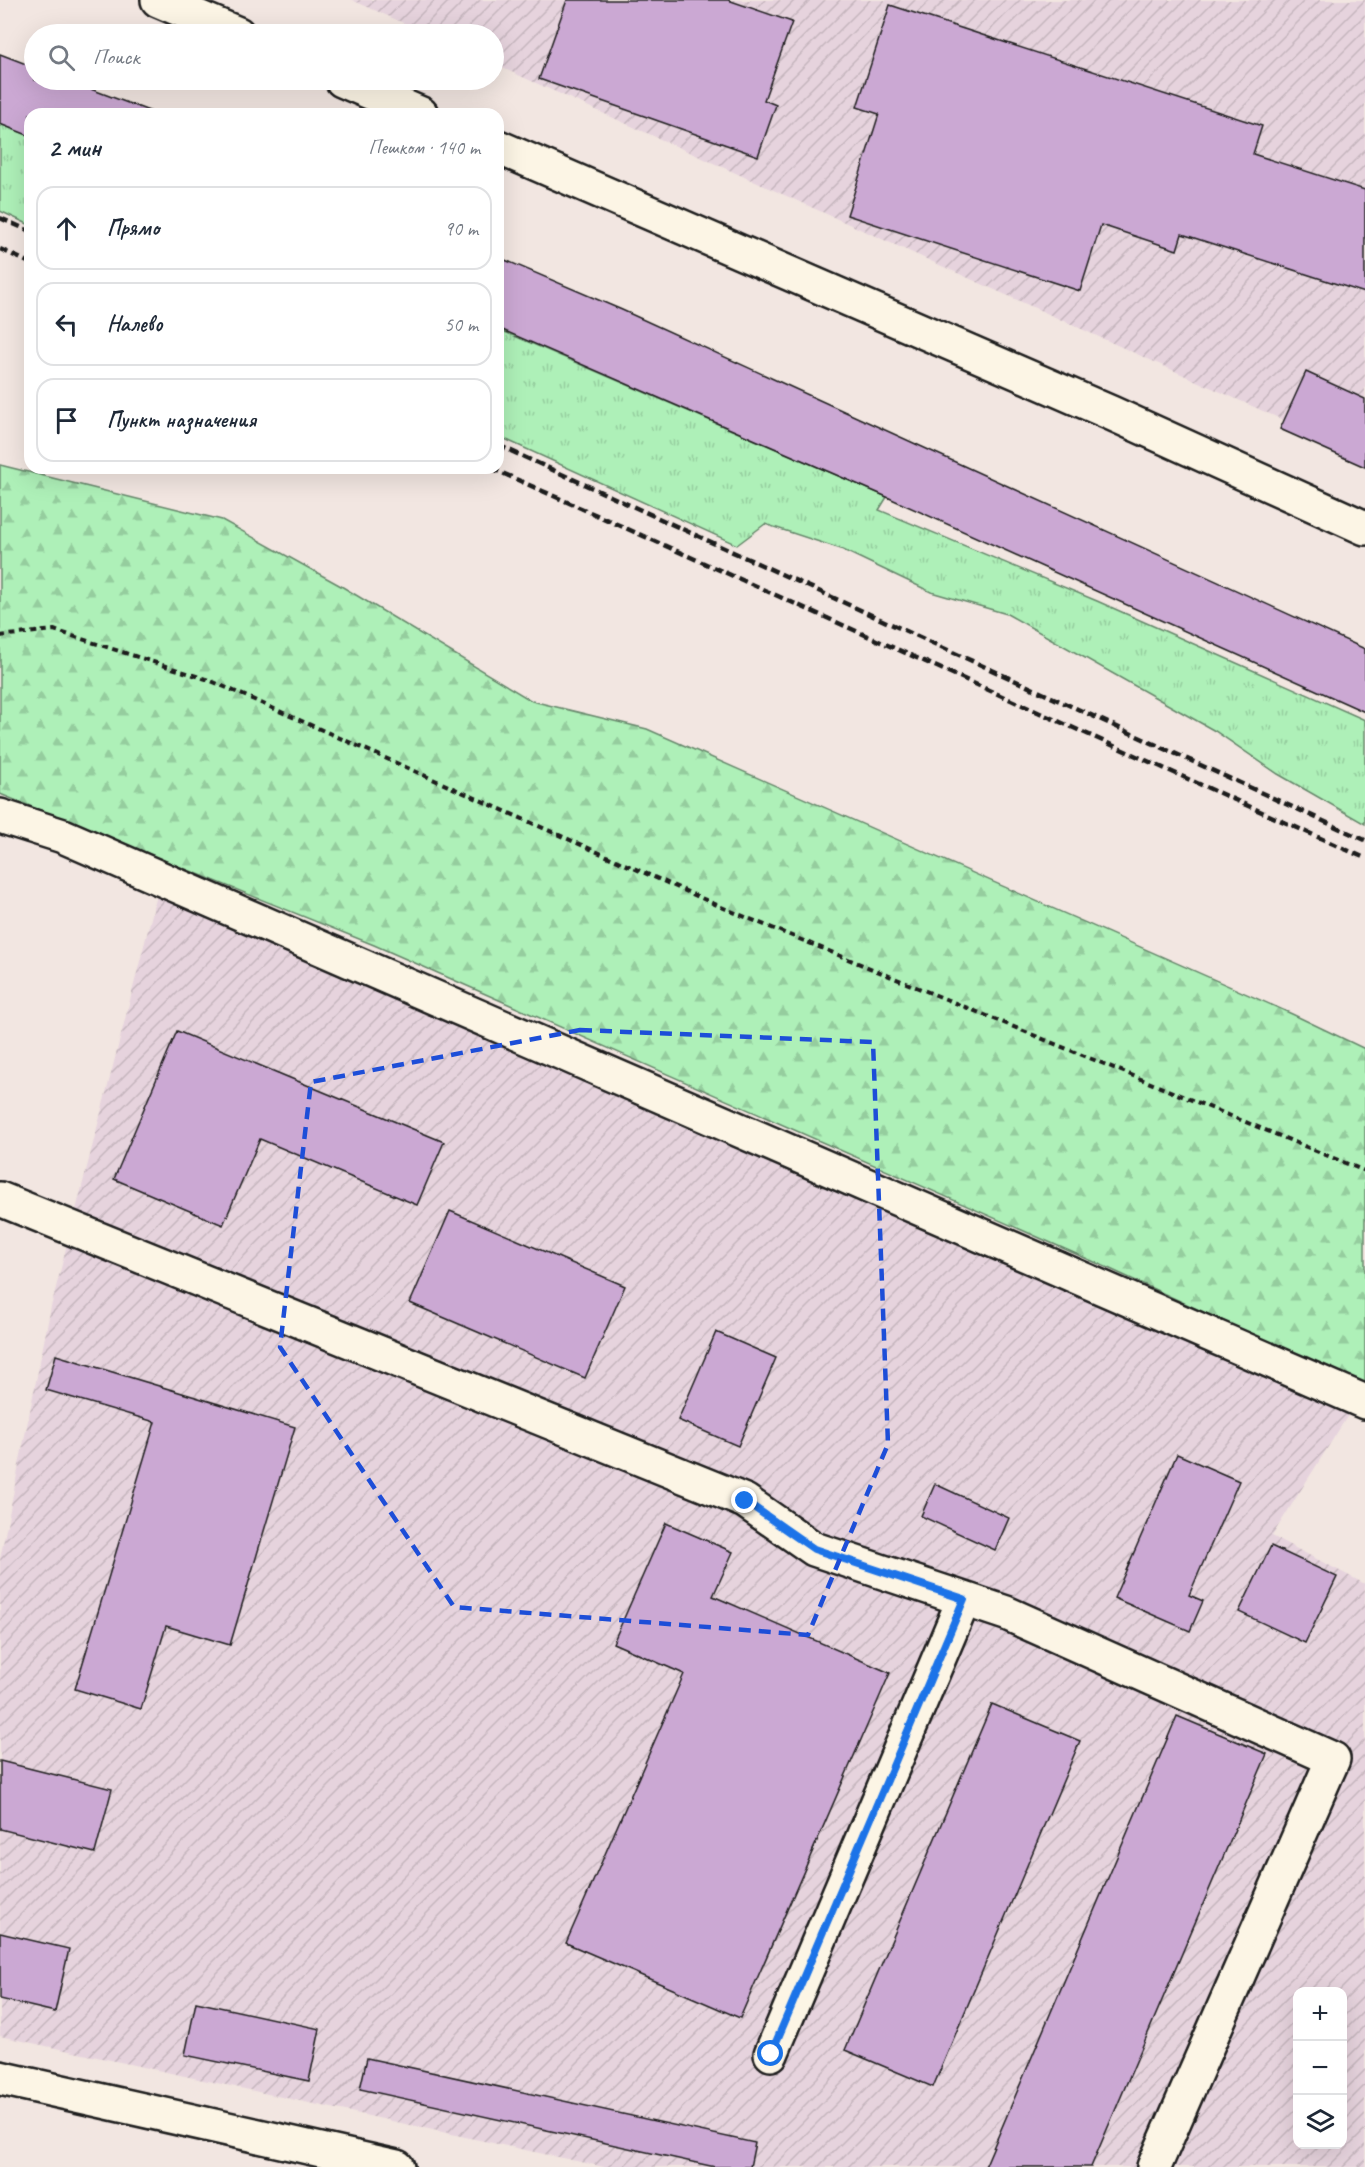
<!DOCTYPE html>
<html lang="ru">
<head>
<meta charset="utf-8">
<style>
  :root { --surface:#fff; --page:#f2f2f3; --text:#1f2937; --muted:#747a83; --line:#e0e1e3 }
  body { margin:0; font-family:Caveat,sans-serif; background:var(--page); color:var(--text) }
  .controls { position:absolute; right:18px; bottom:18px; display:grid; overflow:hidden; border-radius:12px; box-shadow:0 6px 24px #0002 }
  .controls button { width:54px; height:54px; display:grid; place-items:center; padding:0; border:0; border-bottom:2px solid var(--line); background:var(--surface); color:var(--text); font:30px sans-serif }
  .stop { position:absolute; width:18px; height:18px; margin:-14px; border:4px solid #1a73e8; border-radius:50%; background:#fff }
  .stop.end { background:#1a73e8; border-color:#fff; box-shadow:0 2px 6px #0008 }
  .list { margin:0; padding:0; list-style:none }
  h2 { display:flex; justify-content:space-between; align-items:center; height:78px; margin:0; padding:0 24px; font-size:26px }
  h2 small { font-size:20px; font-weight:400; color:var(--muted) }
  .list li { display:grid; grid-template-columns:39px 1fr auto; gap:18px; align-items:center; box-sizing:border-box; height:84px; margin:0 12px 12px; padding:0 12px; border:2px solid var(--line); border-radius:18px }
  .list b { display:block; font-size:22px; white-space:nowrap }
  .list em { font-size:20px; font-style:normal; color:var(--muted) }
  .icon { flex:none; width:33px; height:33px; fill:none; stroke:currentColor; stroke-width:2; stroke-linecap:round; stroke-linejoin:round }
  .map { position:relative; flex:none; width:1365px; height:2167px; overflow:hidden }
  .search { position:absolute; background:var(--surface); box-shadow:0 6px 24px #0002; left:24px; top:24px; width:480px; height:66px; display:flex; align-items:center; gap:15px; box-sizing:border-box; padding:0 21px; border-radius:33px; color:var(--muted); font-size:22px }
  .panel { position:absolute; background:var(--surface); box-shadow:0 6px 24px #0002; left:24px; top:108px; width:480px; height:366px; border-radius:18px }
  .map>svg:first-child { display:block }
</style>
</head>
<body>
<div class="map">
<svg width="1365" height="2167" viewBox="0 0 1365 2167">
  <defs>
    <pattern id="industrial-furrows" width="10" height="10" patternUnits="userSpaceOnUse" patternTransform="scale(1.5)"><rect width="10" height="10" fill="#e6d3dd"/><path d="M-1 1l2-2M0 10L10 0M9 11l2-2" fill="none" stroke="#c5b5bd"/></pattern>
    <pattern id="grass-tufts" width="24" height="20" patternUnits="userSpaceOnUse" patternTransform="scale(1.5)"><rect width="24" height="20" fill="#aef0b8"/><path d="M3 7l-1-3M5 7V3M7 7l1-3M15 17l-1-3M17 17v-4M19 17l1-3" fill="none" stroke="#95cd9e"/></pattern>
    <pattern id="forest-firs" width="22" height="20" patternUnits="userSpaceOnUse" patternTransform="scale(1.5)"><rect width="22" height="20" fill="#aef0b8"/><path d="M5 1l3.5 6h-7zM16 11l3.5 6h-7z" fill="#95cd9e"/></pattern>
  </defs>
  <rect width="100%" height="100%" fill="#f2e6e1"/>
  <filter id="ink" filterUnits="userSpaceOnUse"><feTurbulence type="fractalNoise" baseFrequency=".0167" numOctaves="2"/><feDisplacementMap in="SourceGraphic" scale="12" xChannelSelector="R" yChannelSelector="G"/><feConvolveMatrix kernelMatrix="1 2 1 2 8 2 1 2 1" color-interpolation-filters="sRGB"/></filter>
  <g filter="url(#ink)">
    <path fill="url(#industrial-furrows)" fill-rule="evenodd" d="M 352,0 L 1365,0 L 1365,457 L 494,64 L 494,34 L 428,34 Z
      M 158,891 L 1350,1412 L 1272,1536 L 1365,1584 L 1365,2167 L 604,2167 L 0,2036 L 0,1559 L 51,1307 ZM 1298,1992 L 1342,1992 L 1342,2144 L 1298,2144 Z"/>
    <path fill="url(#grass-tufts)" stroke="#65866a" stroke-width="1.5" d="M 0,124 L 30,136 L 30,225 L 0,211 Z
      M 498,329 L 887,497 L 879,510 L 1097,601 L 1365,720 L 1365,824 L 1278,774 L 1215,731 L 1007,614 L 931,592 L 841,549 L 765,524 L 737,545 L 498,436 Z"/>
    <path fill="url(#forest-firs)" stroke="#65866a" stroke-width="1.5" d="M 0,465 L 222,520 L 341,586 L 532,701 L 647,729 L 1292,1014 L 1365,1049 L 1365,1386 L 1108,1268 L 374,945 L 0,794 Z"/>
    <path fill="#cba8d3" stroke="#1c1c1c" stroke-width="1.5" d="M 567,0 L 728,0 L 792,22 L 764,100 L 776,105 L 758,156 L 539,79 Z
      M 890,5 L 1262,126 L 1253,154 L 1365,190 L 1365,293 L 1182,234 L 1177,250 L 1101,225 L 1080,291 L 847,215 L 879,114 L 857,107 Z
      M 0,54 L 34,67 L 34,80 L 67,80 L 157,114 L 30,114 L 30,136 L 0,124 Z
      M 498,257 L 622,310 L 1365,649 L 1365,712 L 887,497 L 498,328 Z
      M 1306,372 L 1365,399 L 1365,467 L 1280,429 Z
      M 177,1031 L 444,1142 L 417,1205 L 260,1139 L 223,1225 L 114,1179 Z
      M 450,1211 L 625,1286 L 585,1378 L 410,1303 Z
      M 716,1332 L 776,1358 L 738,1446 L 678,1420 Z
      M 56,1355 L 295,1427 L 230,1645 L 166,1626 L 141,1709 L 75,1689 L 155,1422 L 46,1390 Z
      M 1177,1454 L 1239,1481 L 1189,1595 L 1203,1601 L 1190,1631 L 1114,1598 Z
      M 935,1484 L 1009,1518 L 995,1550 L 921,1516 Z
      M 666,1523 L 733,1552 L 713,1596 L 890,1673 L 740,2018 L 566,1943 L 684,1674 L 613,1643 Z
      M 1271,1546 L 1337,1577 L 1305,1643 L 1239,1612 Z
      M 992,1704 L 1080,1741 L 933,2087 L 845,2050 Z
      M 1177,1716 L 1267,1754 L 1091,2167 L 985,2167 Z
      M 0,1761 L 112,1789 L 95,1853 L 0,1829 Z
      M 0,1933 L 69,1949 L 55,2012 L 0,1999 Z
      M 196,2002 L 320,2029 L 309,2081 L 185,2055 Z
      M 367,2058 L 755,2143 L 750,2167 L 715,2167 L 360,2089 Z"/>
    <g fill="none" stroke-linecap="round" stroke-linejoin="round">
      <g stroke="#1c1c1c" stroke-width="38">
        <path id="minor" d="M 158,0 L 238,34
          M 342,80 L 421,114
          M 498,147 L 1111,413 L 1365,528
          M 0,816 L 63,836 L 1365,1402
          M 0,1199 L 745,1501 L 814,1549 L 1006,1613 L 1333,1759 L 1154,2167
          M 771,2054 L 964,1599
          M 0,2078 L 397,2167"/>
      </g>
      <path stroke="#1c1c1c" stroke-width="4" stroke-dasharray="6 4.5" stroke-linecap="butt" d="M 0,636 L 54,630 L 209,680 L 726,909 L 1365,1171"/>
      <use href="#minor" stroke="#fcf5e5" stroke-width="33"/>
      <path stroke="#1c1c1c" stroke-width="4.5" stroke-dasharray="9 4.5" stroke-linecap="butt" d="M 0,218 L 30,231
        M 0,249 L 30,263
        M 498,445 L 1365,840
        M 491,468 L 1365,858"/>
    </g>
  </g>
  <g fill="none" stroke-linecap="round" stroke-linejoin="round" filter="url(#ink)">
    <path stroke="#1a73e8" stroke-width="8" d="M 745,1501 L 814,1549 L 964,1599 L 771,2054"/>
  </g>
  <path fill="none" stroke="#1d4ed8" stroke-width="4.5" stroke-dasharray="12 8" stroke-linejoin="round" d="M 580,1030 L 873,1042 L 888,1444 L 808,1635 L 454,1607 L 280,1347 L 311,1082 Z"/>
</svg>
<div class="controls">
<button>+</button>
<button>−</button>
<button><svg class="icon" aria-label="layers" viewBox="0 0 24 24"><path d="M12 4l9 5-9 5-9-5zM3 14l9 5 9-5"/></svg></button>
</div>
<div class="stop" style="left:771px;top:2054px"></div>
<div class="stop end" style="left:745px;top:1501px"></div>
<div class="search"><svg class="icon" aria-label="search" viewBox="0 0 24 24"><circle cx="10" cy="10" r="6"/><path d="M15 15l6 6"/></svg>Поиск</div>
<section class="panel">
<h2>2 мин<small>Пешком · 140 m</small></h2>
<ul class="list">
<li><svg class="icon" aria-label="ahead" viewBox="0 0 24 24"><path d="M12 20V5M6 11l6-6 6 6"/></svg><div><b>Прямо</b></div><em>90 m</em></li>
<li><svg class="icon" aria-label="left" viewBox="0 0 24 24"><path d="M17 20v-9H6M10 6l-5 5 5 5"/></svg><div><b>Налево</b></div><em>50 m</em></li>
<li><svg class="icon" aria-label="arrive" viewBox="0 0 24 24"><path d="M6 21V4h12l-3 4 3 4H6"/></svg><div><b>Пункт назначения</b></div></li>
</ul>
</section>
</div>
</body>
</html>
